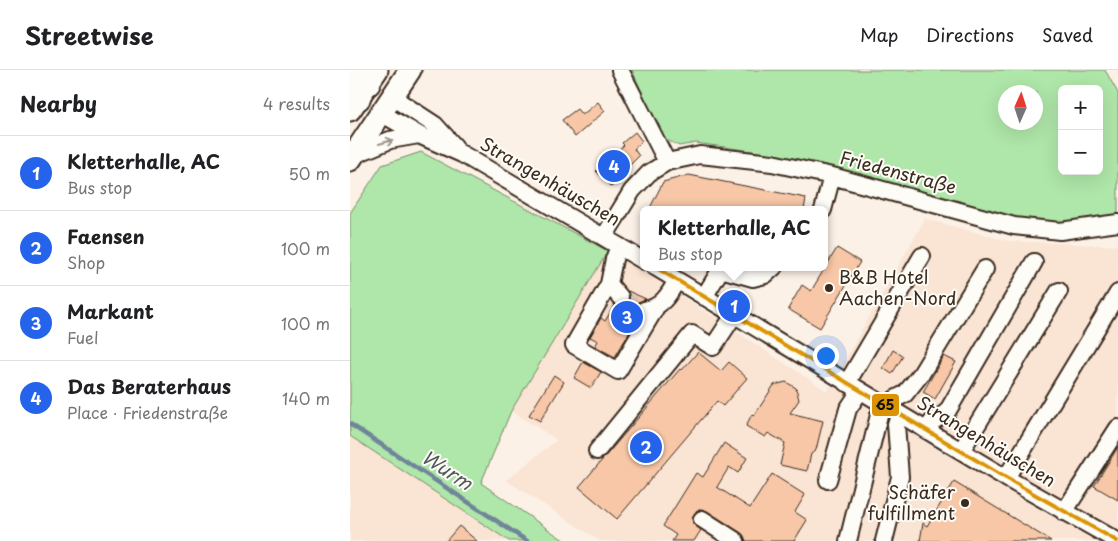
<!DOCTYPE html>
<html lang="en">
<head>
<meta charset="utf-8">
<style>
  :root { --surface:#fff; --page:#f2f2f2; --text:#202124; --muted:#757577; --line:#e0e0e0; --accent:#2563eb }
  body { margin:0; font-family:"Playpen Sans",sans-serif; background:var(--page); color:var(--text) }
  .controls { position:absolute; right:15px; top:15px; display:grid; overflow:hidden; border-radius:8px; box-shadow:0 5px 20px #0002 }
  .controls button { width:45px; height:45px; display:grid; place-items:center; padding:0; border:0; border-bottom:1px solid var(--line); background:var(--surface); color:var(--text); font:25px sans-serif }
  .compass { position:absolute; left:648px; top:15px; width:45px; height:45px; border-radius:50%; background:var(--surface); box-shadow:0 5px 20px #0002; rotate:3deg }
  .you { position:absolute; left:475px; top:285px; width:18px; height:18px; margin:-12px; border:4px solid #fff; border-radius:50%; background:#1a73e8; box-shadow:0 0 0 8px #1a73e833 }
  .badge { display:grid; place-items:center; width:32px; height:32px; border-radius:50%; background:var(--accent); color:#fff; font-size:16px; font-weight:700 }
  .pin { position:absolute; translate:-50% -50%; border:2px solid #fff; box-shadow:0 1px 5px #0006 }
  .popup { position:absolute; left:290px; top:136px; width:188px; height:65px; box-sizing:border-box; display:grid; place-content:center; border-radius:8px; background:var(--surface); filter:drop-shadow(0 1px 4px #0005); font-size:16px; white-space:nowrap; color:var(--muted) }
  .popup b { font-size:19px; color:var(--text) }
  .popup::after { content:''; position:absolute; left:50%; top:100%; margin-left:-10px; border:10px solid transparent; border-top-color:var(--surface) }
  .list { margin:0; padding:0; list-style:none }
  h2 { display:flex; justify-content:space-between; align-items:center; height:65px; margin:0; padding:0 20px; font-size:21px }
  h2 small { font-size:16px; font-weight:400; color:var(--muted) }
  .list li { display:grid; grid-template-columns:32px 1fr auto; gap:15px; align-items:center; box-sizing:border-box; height:75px; padding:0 20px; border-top:1px solid var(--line) }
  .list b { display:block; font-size:19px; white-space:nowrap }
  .list p { margin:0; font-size:16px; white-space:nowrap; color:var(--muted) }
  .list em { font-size:16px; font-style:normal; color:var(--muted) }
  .map { position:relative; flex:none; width:768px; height:471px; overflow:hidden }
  header { display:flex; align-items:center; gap:30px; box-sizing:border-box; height:70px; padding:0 25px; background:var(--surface); border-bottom:1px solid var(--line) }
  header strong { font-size:24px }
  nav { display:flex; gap:28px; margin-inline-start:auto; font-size:18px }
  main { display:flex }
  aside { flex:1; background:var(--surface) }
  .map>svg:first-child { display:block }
</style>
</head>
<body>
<header>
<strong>Streetwise</strong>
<nav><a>Map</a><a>Directions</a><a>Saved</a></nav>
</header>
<main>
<aside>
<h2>Nearby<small>4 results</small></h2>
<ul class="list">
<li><span class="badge">1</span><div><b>Kletterhalle, AC</b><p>Bus stop</p></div><em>50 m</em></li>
<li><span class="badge">2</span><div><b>Faensen</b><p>Shop</p></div><em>100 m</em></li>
<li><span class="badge">3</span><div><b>Markant</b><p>Fuel</p></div><em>100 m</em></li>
<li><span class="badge">4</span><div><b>Das Beraterhaus</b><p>Place · Friedenstraße</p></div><em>140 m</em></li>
</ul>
</aside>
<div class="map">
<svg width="768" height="471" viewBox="0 0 768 471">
  <rect width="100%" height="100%" fill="#fcf1e7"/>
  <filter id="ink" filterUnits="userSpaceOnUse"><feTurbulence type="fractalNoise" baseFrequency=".02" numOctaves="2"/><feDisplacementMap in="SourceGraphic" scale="10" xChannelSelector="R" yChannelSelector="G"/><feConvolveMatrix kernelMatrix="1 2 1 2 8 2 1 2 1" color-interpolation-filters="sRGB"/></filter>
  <g filter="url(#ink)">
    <path fill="#fae4d4" d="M 575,149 L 658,171 L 768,176 L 768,471 L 250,471 L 156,410 L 207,370 L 161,341 L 258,181 L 329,224 L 477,321 Z
      M 0,366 L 159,471 L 0,471 Z"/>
    <path fill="#afe6a9" stroke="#758864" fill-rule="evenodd" d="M 282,0 L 755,0 L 768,23 L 768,144 L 710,152 L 666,149 L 423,84 L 346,73 L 329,76 L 313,68 ZM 712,19 L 749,19 L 749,101 L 712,101 ZM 656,22 L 686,22 L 686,52 L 656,52 Z
      M 71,82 L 258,181 L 161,341 L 131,413 L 215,471 L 159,471 L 0,366 L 0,143 L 32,95 Z"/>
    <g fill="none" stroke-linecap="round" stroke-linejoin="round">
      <path stroke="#6f859a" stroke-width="4.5" d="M 0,354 L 177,471"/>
    </g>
    <path fill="#f7c7a7" stroke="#3b2a1e" d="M 248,32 L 255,41 L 225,67 L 212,50 L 227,39 L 232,45 Z
      M 285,62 L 292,71 L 284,79 L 289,86 L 272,103 L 274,105 L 261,117 L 246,101 L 274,75 L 272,73 Z
      M 339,105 L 456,128 L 454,140 L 299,140 L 313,112 Z
      M 487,178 L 510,192 L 470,258 L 438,239 L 452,215 L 461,221 Z
      M 278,221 L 296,229 L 288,232 L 285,236 L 284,243 L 288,248 L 265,287 L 245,276 L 248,271 L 240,267 L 251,248 L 255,251 L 265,235 L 271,237 L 277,234 L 280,230 Z
      M 543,280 L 553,286 L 542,304 L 533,298 Z
      M 348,282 L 371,301 L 379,292 L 397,308 L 373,336 L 367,331 L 267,449 L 229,417 L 330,299 L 332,300 Z
      M 594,286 L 606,292 L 585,329 L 573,322 Z
      M 233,292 L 251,302 L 241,318 L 224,308 Z
      M 204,305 L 214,312 L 190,351 L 179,345 Z
      M 436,312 L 446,318 L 449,330 L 440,343 L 473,351 L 466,380 L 461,384 L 457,401 L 430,395 L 435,373 L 418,363 L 415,367 L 396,356 L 402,344 L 404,346 L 424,315 Z
      M 374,373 L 397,388 L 388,403 L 379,397 L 367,417 L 400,438 L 422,404 L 455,425 L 445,442 L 457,450 L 444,471 L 396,471 L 391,463 L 357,441 L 352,439 L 347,440 L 342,448 L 343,454 L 351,460 L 344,471 L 322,471 L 326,465 L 313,456 L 346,403 L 353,407 Z
      M 768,377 L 768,430 L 744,416 Z
      M 604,412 L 701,471 L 570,471 L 573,453 L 577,456 Z
      M 109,456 L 127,471 L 96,471 Z"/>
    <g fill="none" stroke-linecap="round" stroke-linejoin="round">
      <path stroke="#d5c9bf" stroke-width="16" stroke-dasharray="16 8" stroke-linecap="butt" d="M 270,227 L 294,240"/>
      <g stroke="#3b2a1e" stroke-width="20">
        <path id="minor" d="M 270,0 L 317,92
          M 42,27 L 85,55 L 105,77
          M 31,43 L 69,65 L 112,84 L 294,191
          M 4,85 L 40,70 L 69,65
          M 473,140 L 482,106
          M 254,167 L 282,121 L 299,103 L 317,92 L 350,85 L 422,93 L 482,106 L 664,156 L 710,161 L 768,153
          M 269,176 L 264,189 L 259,214 L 270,227
          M 305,197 L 656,408 L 767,471
          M 259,214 L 224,275 L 268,301 L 305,239
          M 354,227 L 371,199 L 403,208 L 415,205 L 424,197
          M 294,240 C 311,238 319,225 327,210
          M 497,313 L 572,186
          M 539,338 L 545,329 L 555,324 L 571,304 L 635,199
          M 576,360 L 582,352 L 597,342 L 684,192
          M 247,381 L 342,264 L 363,277 L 384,245
          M 611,381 L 709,221
          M 656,408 L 768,223
          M 478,410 L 498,339 L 510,321
          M 714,442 L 768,358
          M 352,449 L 386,471
          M 498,471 L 529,345 L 534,335
          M 534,471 L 550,407 L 546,354 L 551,345"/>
      </g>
      <g stroke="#3b2a1e" stroke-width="25">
        <path id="major" d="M 0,40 L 27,0
          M 0,90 L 60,0"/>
      </g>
      <g stroke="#3b2a1e" stroke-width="28">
        <path id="highway" d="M 0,1 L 18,13
          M 0,24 L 8,28"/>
      </g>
      <use href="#minor" stroke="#fdfcf7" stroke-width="16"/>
      <use href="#major" stroke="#fdfcf7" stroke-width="21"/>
      <use href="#highway" stroke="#fdfcf7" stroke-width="24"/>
      <g stroke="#fdfcf7" stroke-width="8">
        <path id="bus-1" d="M 305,197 L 656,408 L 767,471"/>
      </g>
      <use href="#bus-1" stroke="#db9304" stroke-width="4"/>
    </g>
    <defs><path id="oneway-shaft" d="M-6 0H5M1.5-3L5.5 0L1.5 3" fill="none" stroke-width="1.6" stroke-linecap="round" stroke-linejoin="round" transform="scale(1.25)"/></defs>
    <use stroke="#9c938a" href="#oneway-shaft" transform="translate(36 72) rotate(-16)"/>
  </g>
  <g fill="#3b2a1e" stroke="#fdfcf7" stroke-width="2">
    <circle cx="479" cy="218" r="5"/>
    <circle cx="615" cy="433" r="5"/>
  </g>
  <g text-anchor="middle" stroke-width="4" stroke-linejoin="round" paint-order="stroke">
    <g font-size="18" fill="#3b2a1e" stroke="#fdfcf7">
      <text transform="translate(548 103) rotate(15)" y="6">Friedenstraße</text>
      <text transform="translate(200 112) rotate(30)" y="6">Strangenhäuschen</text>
      <text transform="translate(636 372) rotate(31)" y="6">Strangenhäuschen</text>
    </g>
    <g font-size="18" fill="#3b2a1e" stroke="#fdfcf7" text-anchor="start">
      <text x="489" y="214">B&amp;B Hotel<tspan x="489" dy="21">Aachen-Nord</tspan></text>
      <text x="605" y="429" text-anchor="end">Schäfer<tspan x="605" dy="21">fulfillment</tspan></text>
    </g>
    <g font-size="19" font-style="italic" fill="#55585c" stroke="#fdfcf7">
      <text transform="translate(97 400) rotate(33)" y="7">Wurm</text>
    </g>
  </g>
  <rect stroke="#fdfcf7" stroke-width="2" x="521" y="323" width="29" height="24" rx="5" fill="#db9304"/>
  <g font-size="14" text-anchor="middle" font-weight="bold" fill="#111">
    <text x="535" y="340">65</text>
  </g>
</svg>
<div class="controls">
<button>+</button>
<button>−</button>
</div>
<svg class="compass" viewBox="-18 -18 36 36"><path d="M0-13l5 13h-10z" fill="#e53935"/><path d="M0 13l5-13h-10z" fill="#757577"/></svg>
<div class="you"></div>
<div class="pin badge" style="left:384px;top:236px">1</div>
<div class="popup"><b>Kletterhalle, AC</b>Bus stop</div>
<div class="pin badge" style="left:296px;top:377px">2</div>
<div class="pin badge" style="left:277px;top:247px">3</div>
<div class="pin badge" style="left:264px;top:96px">4</div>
</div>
</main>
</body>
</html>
